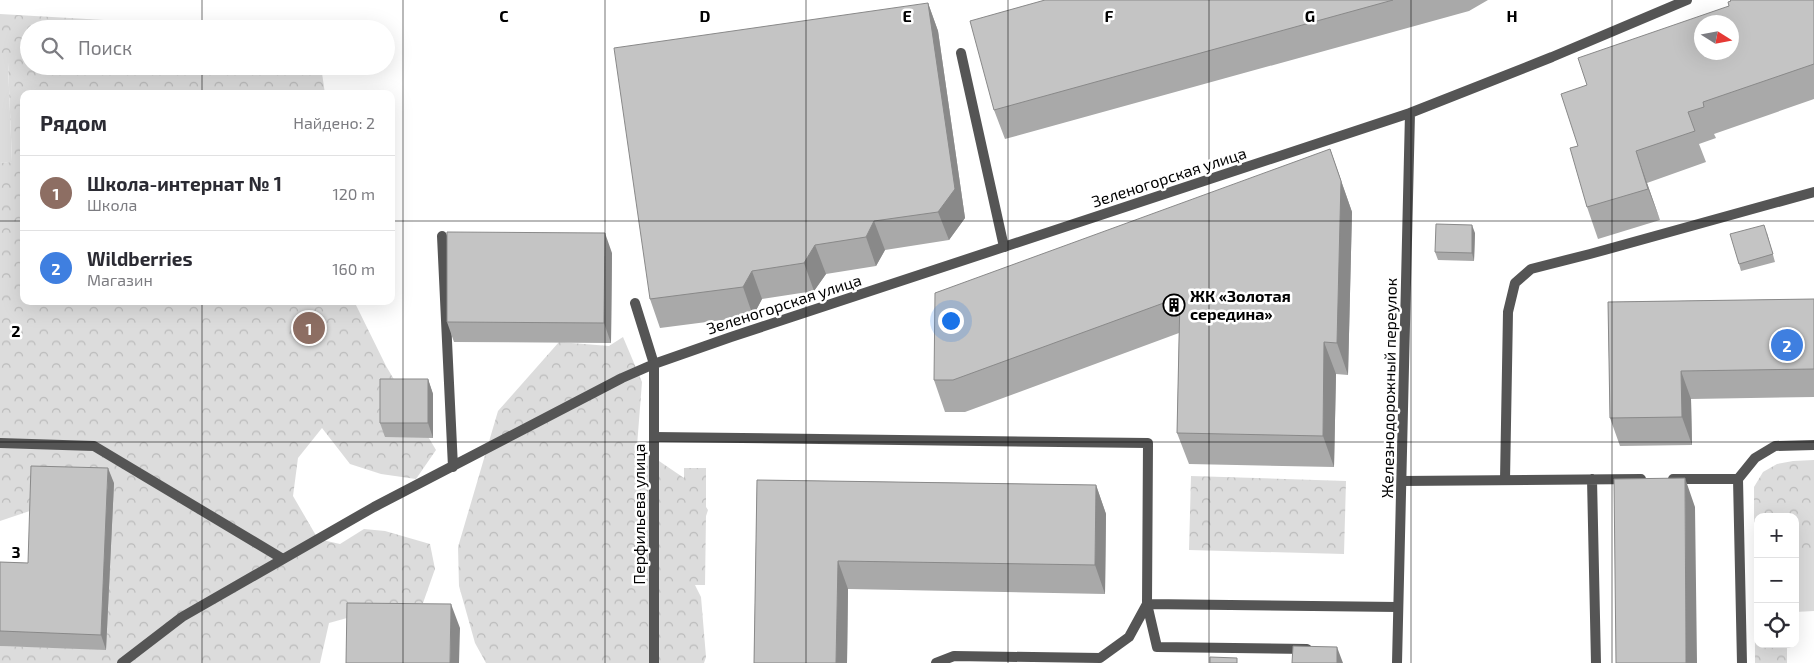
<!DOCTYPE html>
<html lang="ru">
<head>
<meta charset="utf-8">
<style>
  :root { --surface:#fff; --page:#f7f7f7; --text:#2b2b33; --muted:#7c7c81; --line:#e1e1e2; --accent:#2563eb }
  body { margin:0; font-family:"Exo 2",sans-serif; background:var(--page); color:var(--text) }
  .controls { position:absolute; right:15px; bottom:15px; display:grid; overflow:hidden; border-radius:10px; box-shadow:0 5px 20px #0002 }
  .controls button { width:45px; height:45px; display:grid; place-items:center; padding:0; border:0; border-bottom:1px solid var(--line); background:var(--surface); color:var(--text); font:25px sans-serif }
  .compass { position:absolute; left:1694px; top:15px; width:45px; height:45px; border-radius:50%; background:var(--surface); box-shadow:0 5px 20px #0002; rotate:101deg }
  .you { position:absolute; left:950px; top:320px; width:18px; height:18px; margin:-12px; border:4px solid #fff; border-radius:50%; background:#1a73e8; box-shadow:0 0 0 8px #1a73e833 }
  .badge { display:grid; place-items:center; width:32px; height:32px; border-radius:50%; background:var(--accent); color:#fff; font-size:16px; font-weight:700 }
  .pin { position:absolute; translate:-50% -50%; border:2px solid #fff; box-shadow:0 1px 5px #0006 }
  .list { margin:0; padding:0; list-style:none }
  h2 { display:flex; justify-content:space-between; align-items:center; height:65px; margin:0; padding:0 20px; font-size:21px }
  h2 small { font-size:16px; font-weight:400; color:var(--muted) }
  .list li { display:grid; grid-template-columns:32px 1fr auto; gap:15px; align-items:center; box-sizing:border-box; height:75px; padding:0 20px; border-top:1px solid var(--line) }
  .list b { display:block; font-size:19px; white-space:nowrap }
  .list p { margin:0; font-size:16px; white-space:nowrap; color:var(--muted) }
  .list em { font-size:16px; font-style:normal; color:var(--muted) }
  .icon { flex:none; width:28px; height:28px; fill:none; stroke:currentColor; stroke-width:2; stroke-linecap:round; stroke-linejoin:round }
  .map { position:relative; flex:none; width:1814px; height:663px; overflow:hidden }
  .search { position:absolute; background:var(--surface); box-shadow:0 5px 20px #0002; left:20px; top:20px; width:375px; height:55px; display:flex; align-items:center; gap:12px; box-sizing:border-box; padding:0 18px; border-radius:28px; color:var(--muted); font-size:19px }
  .panel { position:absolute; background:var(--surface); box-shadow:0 5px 20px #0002; left:20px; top:90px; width:375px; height:215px; border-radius:10px }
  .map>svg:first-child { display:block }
</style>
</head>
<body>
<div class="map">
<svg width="1814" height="663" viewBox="0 0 1814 663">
  <defs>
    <pattern id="forest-crowns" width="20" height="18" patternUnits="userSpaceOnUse" patternTransform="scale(1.25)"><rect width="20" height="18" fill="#dcdcdc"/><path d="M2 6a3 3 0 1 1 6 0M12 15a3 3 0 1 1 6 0" fill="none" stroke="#bbb"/></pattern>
  </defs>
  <rect width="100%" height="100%" fill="#fff"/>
  <path fill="#dcdcdc" d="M 0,63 L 8,63 L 12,162 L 0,163 Z
    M 1754,552 L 1758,552 L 1758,593 L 1755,592 Z
    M 1795,557 L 1814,557 L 1814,611 L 1795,612 Z"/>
  <path fill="url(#forest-crowns)" d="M 0,14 L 259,29 L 29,29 L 29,66 L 321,66 L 325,94 L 24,94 L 24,301 L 354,301 L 386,366 L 436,450 L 416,479 L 381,474 L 350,464 L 322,428 L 298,458 L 293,496 L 318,539 L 340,544 L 364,529 L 385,531 L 430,544 L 435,569 L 423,603 L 365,613 L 329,623 L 320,663 L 0,663 L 0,646 L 106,649 L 113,483 L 0,521 L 0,163 L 12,162 L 8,63 L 0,63 Z
    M 623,337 L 642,382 L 637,446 L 684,478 L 684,468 L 706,468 L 706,507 L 708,510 L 706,516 L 705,585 L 695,585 L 701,597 L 706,657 L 704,663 L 486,663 L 475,643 L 459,586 L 458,547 L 498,411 L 559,342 L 609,346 Z
    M 1814,460 L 1814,557 L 1795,557 L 1795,517 L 1758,517 L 1758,552 L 1754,552 L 1754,487 L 1763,472 L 1777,464 L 1793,461 Z
    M 1191,476 L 1346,481 L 1344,554 L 1189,550 Z
    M 1755,592 L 1758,593 L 1758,644 L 1787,644 L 1787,663 L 1755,663 Z"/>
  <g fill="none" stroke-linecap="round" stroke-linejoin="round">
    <path stroke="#555" stroke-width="10" d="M 961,53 L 1004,247
      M 442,236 L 453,467
      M 654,437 L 1148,443 L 1147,604 L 1398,607
      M 0,443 L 94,446 L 283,559
      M 1592,479 L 1596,663
      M 1673,479 L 1738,479 L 1742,663
      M 1738,479 L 1755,458 L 1775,446 L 1814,445
      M 1505,480 L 1508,312 L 1515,283 L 1531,269 L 1590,254 L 1814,192
      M 1402,481 L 1641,479
      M 1147,604 L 1157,647 L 1307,649
      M 122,663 L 182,617 L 374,507 L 622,378 L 654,364 L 635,303
      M 936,663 L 954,656 L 1100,658 L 1129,637 L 1147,604"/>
    <path stroke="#555" stroke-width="10" d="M 654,663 L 654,364 L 731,337 L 1410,113 L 1552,57 L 1687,0
      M 1397,663 L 1410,113"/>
  </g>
  <path fill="#a9a9a9" d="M 1045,0 L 1488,0 L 1469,11 L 1005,139 L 994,110 Z
    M 1814,0 L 1814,99 L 1714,134 L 1716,138 L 1699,144 L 1706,162 L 1647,183 L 1660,220 L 1598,239 L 1587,207 L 1578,146 L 1587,85 L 1729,6 L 1731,1 Z
    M 928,3 L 938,31 L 965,218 L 949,240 L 885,250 L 876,266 L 826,274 L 814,291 L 762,299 L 753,316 L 660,328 L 650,299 Z
    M 1330,149 L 1352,212 L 1348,375 L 1336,374 L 1334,467 L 1189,464 L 1177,433 L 1179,333 L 965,412 L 945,412 L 934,380 Z
    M 1475,233 L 1474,261 L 1438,260 L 1435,252 Z
    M 1767,233 L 1775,262 L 1741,271 L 1739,264 Z
    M 612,253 L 611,343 L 454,342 L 447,322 Z
    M 1814,299 L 1814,397 L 1691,399 L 1692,445 L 1620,446 L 1610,418 L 1608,302 Z
    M 428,379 L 433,394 L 433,438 L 385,437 L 380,423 Z
    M 757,480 L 1096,485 L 1106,514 L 1105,594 L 848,589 L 847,663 L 754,663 Z
    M 114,483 L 106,650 L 0,646 L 0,562 L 28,563 Z"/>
  <path fill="#898989" d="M 928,3 L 938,31 L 965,218 L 949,240 L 938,212 Z
    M 1330,149 L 1352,212 L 1348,375 L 1337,343 Z
    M 1636,151 L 1647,183 L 1660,220 L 1648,189 Z
    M 874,221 L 885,250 L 876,266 L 866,237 Z
    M 1472,225 L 1475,233 L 1474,261 L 1472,253 Z
    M 605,233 L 612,253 L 611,343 L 604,323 Z
    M 815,245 L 826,274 L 814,291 L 804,263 Z
    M 752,271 L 762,299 L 753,316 L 743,287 Z
    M 1324,342 L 1336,374 L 1334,467 L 1323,436 Z
    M 1681,371 L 1691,399 L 1692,445 L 1682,417 Z
    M 428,379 L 433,394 L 433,438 L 428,423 Z
    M 108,468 L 114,483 L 106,650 L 101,635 Z
    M 1685,478 L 1695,507 L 1697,663 L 1686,663 Z
    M 1096,485 L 1106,514 L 1105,594 L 1095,565 Z
    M 838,561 L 848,589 L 847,663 L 836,663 Z
    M 451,604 L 460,628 L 459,663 L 450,663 Z
    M 1337,647 L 1343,663 L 1337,663 Z"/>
  <path fill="#c4c4c4" stroke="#898989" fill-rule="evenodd" d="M 1045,0 L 1393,0 L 994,110 L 970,21 Z
    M 1730,0 L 1814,0 L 1814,64 L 1703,102 L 1704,107 L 1688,112 L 1695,131 L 1636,151 L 1648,189 L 1587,207 L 1570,148 L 1578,146 L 1561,94 L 1587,85 L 1578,58 L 1729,6 L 1728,2 L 1731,1 ZM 1702,22 L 1732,22 L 1732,52 L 1702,52 Z
    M 928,3 L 955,189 L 938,212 L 874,221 L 866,237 L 815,245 L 804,263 L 752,271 L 743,287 L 650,299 L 614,48 Z
    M 1330,149 L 1341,181 L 1337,343 L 1324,342 L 1323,436 L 1177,433 L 1180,297 L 953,380 L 934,380 L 935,293 Z
    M 1436,224 L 1472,225 L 1472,253 L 1435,252 Z
    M 1764,225 L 1773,254 L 1739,264 L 1730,234 Z
    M 447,232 L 605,233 L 604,323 L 447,322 Z
    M 1814,299 L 1814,369 L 1681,371 L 1682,417 L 1610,418 L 1608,302 Z
    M 380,379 L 428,379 L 428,423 L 380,423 Z
    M 31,466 L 108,468 L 101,635 L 0,631 L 0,562 L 28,563 Z
    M 1685,478 L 1686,663 L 1616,663 L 1614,479 Z
    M 757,480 L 1096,485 L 1095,565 L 838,561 L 836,663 L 754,663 Z
    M 347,603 L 451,604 L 450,663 L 346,663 Z
    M 1293,646 L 1337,647 L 1337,663 L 1292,663 Z
    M 1210,657 L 1237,658 L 1237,663 L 1210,663 Z"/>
  <path fill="none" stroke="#000" stroke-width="1" stroke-opacity="0.55" d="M 202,0 L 202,29M 403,0 L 403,663M 605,0 L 605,663M 806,0 L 806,663M 1008,0 L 1008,663M 1209,0 L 1209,663M 1411,0 L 1411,663M 1612,0 L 1612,663M 202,66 L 202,94M 0,221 L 24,221M 391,221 L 1814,221M 202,301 L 202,663M 0,442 L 1814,442"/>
  <defs>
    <g id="building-ring" transform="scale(1.125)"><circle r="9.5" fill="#fff" stroke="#000" stroke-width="1.5"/><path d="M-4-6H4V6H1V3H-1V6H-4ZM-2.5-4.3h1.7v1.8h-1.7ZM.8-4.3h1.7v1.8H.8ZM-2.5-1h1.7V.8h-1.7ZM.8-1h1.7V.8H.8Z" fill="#000"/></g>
  </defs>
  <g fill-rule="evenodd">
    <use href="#building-ring" x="1174" y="305"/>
  </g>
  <g text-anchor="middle" stroke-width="5" stroke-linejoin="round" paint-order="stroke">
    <g font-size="16" fill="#000" stroke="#fff">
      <text transform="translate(1169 177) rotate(-18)" y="6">Зеленогорская улица</text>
      <text transform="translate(784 304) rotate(-18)" y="6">Зеленогорская улица</text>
      <text transform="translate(1389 388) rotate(-89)" y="6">Железнодорожный переулок</text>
      <text transform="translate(639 514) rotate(-90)" y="6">Перфильева улица</text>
    </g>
    <g font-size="16" font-weight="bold" fill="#000" stroke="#fff" text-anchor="start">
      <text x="1190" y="302">ЖК «Золотая<tspan x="1190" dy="18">середина»</tspan></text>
    </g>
  </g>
  <g font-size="16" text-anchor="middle" font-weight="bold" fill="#000" stroke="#fff" stroke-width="5" stroke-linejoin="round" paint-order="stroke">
    <text x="504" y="22">C</text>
    <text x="705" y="22">D</text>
    <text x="907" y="22">E</text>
    <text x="1109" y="22">F</text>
    <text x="1310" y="22">G</text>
    <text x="1512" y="22">H</text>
    <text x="16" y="337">2</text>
    <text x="16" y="558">3</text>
  </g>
</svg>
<div class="controls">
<button>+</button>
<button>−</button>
<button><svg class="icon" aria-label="locate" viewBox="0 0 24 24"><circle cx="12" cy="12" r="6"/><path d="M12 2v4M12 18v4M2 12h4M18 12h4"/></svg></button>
</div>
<svg class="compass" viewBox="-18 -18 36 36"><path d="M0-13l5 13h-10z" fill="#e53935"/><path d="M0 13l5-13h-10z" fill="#7c7c81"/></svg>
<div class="you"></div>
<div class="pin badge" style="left:309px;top:328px;background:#8d6e63">1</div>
<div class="pin badge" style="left:1787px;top:345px;background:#3f7fe0">2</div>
<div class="search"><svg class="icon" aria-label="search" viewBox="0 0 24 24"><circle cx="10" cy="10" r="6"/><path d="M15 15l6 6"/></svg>Поиск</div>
<section class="panel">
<h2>Рядом<small>Найдено: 2</small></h2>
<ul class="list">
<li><span class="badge" style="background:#8d6e63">1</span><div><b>Школа-интернат № 1</b><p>Школа</p></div><em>120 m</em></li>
<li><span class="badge" style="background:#3f7fe0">2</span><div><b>Wildberries</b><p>Магазин</p></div><em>160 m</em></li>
</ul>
</section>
</div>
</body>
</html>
